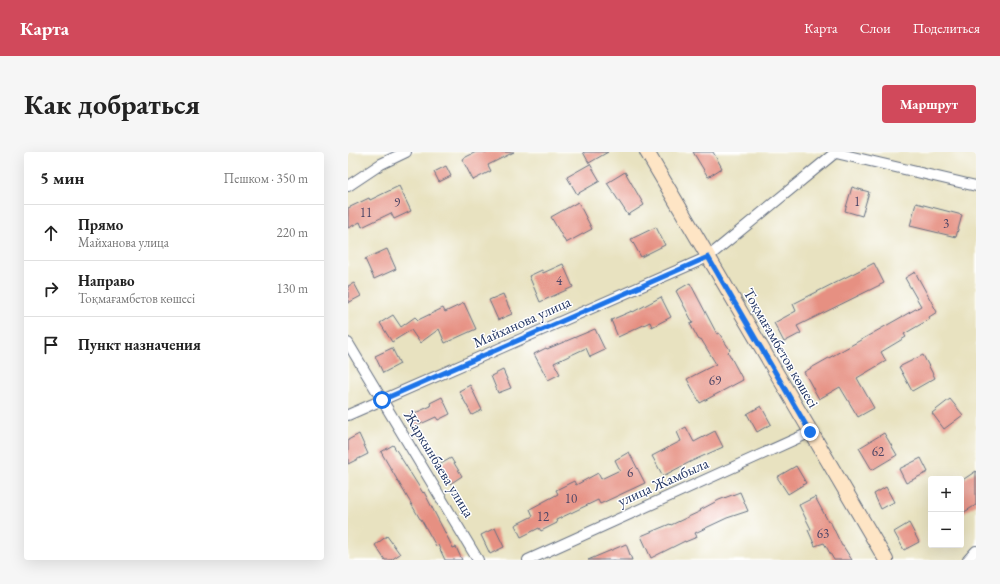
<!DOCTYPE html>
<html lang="ru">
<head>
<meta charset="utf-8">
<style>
  :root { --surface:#fff; --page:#f6f6f6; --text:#222; --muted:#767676; --line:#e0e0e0; --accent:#d1495b }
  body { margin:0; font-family:"EB Garamond",serif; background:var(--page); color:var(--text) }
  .controls { position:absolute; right:12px; bottom:12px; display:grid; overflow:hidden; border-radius:4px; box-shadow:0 4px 16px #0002 }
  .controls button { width:36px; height:36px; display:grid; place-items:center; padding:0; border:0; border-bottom:1px solid var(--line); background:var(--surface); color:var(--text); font:20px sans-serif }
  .stop { position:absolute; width:12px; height:12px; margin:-9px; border:3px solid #1a73e8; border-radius:50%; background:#fff }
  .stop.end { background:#1a73e8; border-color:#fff; box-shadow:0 1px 4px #0008 }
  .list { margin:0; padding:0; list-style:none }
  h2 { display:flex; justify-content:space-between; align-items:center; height:52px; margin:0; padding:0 16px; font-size:17px }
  h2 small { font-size:13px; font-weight:400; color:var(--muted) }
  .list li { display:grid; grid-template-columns:26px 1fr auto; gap:12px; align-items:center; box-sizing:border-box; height:56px; padding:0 16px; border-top:1px solid var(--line) }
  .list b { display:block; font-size:15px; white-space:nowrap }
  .list p { margin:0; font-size:13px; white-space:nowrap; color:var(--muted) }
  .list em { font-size:13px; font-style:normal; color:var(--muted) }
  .icon { flex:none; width:22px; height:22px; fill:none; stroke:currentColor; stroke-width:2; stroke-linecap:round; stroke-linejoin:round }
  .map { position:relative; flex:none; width:628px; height:408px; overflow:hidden; border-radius:4px }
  header { display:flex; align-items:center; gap:24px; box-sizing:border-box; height:56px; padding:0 20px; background:var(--accent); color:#fff }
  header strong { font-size:19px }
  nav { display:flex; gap:22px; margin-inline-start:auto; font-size:14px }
  .intro { display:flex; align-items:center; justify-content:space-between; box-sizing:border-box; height:96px; padding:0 24px }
  h1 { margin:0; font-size:28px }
  .button { padding:10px 18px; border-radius:4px; background:var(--accent); color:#fff; font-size:14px; font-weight:700 }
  main { display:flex; gap:24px; padding:0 24px }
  aside { flex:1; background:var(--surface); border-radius:4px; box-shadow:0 4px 16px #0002 }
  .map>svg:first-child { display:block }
</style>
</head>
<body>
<header>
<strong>Карта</strong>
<nav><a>Карта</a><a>Слои</a><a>Поделиться</a></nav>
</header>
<div class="intro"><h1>Как добраться</h1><a class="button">Маршрут</a></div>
<main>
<aside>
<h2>5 мин<small>Пешком · 350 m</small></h2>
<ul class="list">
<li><svg class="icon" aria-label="ahead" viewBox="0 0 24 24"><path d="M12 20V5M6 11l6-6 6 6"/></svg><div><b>Прямо</b><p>Майханова улица</p></div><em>220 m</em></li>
<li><svg class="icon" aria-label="right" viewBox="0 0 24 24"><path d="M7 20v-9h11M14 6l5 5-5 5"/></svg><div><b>Направо</b><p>Тоқмағамбетов көшесі</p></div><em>130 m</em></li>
<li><svg class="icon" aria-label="arrive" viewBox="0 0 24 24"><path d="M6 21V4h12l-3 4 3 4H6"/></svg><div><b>Пункт назначения</b></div></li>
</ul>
</aside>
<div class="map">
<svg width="628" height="408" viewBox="0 0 628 408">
  <rect width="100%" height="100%" fill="#fff"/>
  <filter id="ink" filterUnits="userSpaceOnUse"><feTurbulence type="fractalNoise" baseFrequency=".025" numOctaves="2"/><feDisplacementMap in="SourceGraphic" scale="8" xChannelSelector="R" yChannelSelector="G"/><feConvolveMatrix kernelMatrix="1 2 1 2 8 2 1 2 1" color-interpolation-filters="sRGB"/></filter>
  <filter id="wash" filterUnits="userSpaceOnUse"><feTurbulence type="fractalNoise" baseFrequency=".012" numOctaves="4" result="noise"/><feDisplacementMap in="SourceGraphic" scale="16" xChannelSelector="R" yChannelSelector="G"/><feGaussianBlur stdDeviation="0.9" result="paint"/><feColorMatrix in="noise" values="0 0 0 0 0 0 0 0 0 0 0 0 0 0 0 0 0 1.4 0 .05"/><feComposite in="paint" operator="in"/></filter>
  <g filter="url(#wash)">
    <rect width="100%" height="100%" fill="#e8e2c0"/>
    <g id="blocks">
      <path fill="#e69082" d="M 128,0 L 166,0 L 140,13 L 143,19 L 125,28 L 114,7 Z
        M 235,0 L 260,0 L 241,11 Z
        M 345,0 L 365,0 L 374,16 L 360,25 Z
        M 242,12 L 252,29 L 229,42 L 219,25 Z
        M 98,14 L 103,24 L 91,30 L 86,20 Z
        M 277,20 L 296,53 L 280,63 L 259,31 Z
        M 51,34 L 63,59 L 46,67 L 43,61 L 14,75 L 12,70 L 0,76 L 0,56 L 21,46 L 22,48 Z
        M 504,35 L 521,40 L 514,64 L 497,59 Z
        M 230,50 L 244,77 L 218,91 L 203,65 Z
        M 568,51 L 614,63 L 608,85 L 562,74 Z
        M 308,75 L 317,93 L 293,105 L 283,87 Z
        M 39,97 L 48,117 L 26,127 L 17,107 Z
        M 526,111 L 536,131 L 449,174 L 453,181 L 436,190 L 426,171 L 448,159 L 445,152 Z
        M 215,112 L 225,135 L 192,150 L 181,124 L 194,118 L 195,121 Z
        M 567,120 L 589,160 L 581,165 L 582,167 L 556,182 L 558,185 L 533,200 L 538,209 L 509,226 L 526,256 L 510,265 L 492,235 L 471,247 L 456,220 L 573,154 L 557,126 Z
        M 6,131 L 13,144 L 0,151 L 0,134 Z
        M 342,131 L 369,182 L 371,181 L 382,198 L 380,200 L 395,228 L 352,251 L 339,227 L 368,212 L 353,187 L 351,188 L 342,172 L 345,171 L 328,139 Z
        M 155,142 L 164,162 L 150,168 L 141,148 Z
        M 313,145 L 323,165 L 304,175 L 302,170 L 270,185 L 263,168 L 284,159 L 285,160 Z
        M 116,151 L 128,177 L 97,191 L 91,177 L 72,191 L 63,178 L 44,190 L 32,171 L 45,163 L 53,175 L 67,165 L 70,168 L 95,156 L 97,160 Z
        M 247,177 L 257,198 L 242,205 L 238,196 L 206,211 L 212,222 L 200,228 L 186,202 L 198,196 L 199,197 Z
        M 44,196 L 52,212 L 35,221 L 27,204 Z
        M 575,203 L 587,226 L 564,239 L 551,215 Z
        M 155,218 L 163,236 L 150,241 L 143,224 Z
        M 122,233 L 134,258 L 124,263 L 111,239 Z
        M 94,245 L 102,262 L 90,268 L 88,265 L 66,275 L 60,264 L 83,254 L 82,251 Z
        M 602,247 L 615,263 L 596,277 L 584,261 Z
        M 413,254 L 423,272 L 409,280 L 399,262 Z
        M 338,275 L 346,290 L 367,279 L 375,295 L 344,309 L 315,324 L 304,304 L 333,289 L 329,280 Z
        M 536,281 L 549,303 L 524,318 L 511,296 Z
        M 11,282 L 20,302 L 0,312 L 0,288 Z
        M 45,293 L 75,341 L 76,340 L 105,396 L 108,395 L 114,408 L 97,408 L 90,393 L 88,394 L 73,367 L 72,367 L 33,300 Z
        M 281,300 L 297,331 L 252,352 L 250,348 L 208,368 L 209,371 L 193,379 L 191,376 L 173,385 L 167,373 L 185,364 L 182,357 L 210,342 L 208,338 L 226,329 L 228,333 L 250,321 L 253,327 L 272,318 L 267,308 Z
        M 103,306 L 114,324 L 102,332 L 91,313 Z
        M 573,306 L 580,320 L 558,331 L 551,317 Z
        M 448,314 L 458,331 L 440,342 L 429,325 Z
        M 628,319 L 628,353 L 613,362 L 613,329 Z
        M 538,335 L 546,350 L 533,357 L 526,342 Z
        M 392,340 L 400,359 L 379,366 L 347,381 L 349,385 L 337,390 L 337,389 L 303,406 L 293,384 L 322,372 L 323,373 L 353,359 L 352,358 L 371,348 Z
        M 467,345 L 480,369 L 482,369 L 494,394 L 495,394 L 504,408 L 486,408 L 476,391 L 467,394 L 460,378 L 463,377 L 451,353 Z
        M 561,371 L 571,390 L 556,398 L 546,380 Z
        M 147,376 L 156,395 L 142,402 L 133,383 Z
        M 39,384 L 52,402 L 43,408 L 37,408 L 27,393 Z
        M 278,392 L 284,408 L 240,408 Z"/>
    </g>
  </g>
  <g filter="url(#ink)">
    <use href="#blocks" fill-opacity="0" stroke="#636e80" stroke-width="1"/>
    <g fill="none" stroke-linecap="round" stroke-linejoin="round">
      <g stroke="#636e80" stroke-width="12">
        <path id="street" d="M 488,1 L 628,34
          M 0,34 L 33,12 L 58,0
          M 0,191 L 130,408
          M 0,263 L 360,105 L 488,0
          M 180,408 L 463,280
          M 620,408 L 628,399"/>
      </g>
      <g stroke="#636e80" stroke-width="16">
        <path id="secondary" d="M 299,0 L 538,408"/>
      </g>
      <use href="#street" stroke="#fff" stroke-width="10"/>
      <use href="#secondary" stroke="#fee5c5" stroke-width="14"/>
    </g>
  </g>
  <g fill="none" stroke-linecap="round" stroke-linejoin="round" filter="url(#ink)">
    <path stroke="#1a73e8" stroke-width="5" d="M 34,248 L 360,105 L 462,280"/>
  </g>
  <g text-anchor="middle" stroke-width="3" stroke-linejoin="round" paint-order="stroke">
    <g font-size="13" fill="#4e4767">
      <text x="509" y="54">1</text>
      <text x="49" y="55">9</text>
      <text x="18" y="65">11</text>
      <text x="598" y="76">3</text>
      <text x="211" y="133">4</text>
      <text x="367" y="233">69</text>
      <text x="530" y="304">62</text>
      <text x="282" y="325">6</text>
      <text x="223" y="351">10</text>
      <text x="195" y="369">12</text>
      <text x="475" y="386">63</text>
    </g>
    <g font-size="15" fill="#1b2f5e" stroke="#fff">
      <text transform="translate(174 170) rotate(-24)" y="5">Майханова улица</text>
      <text transform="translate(433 196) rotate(60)" y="5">Тоқмағамбетов көшесі</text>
      <text transform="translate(91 312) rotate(59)" y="5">Жаркынбаева улица</text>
      <text transform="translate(315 330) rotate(-24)" y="5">улица Жамбыла</text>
    </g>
  </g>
</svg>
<div class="controls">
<button>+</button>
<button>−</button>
</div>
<div class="stop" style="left:34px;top:248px"></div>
<div class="stop end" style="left:462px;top:280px"></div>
</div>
</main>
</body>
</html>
